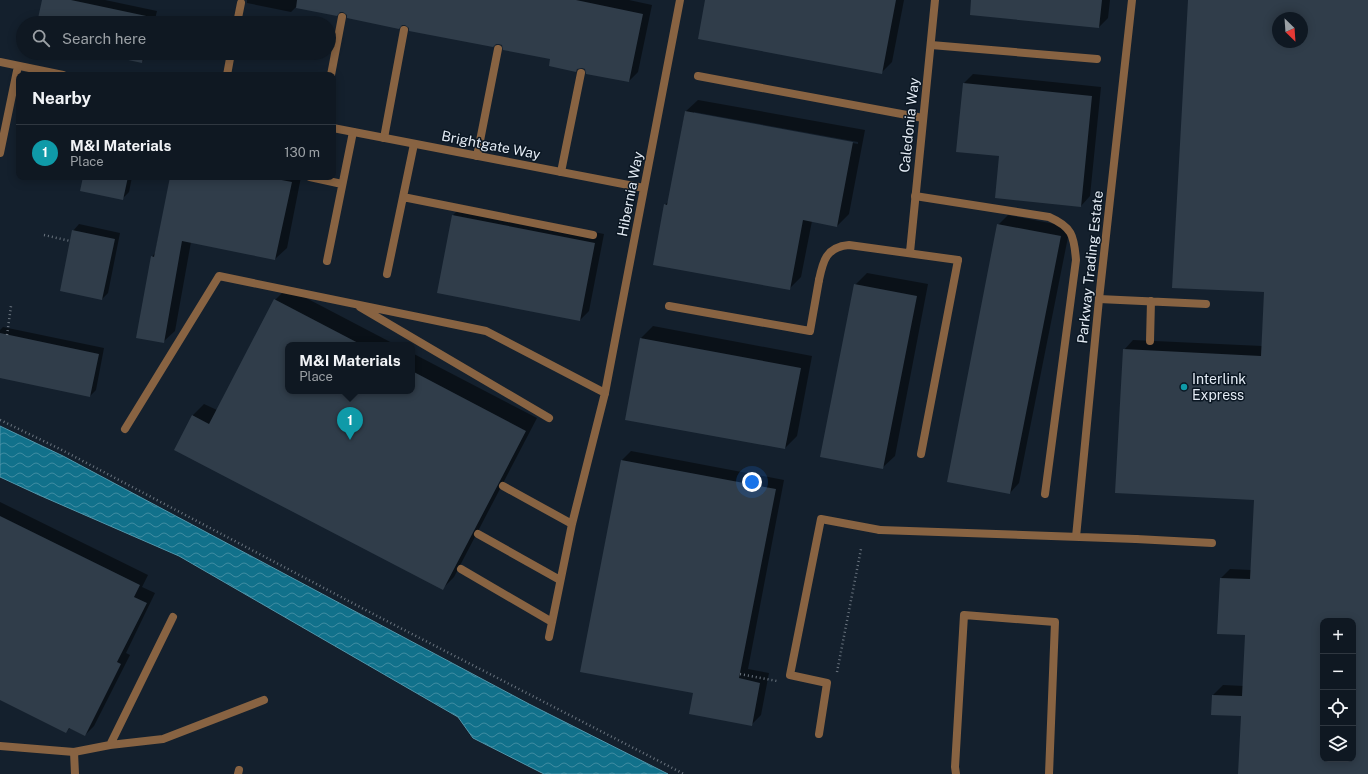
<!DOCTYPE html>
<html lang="en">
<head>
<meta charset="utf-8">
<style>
  :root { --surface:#0f1822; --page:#1d252f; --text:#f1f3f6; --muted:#9ba0a5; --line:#2f3740; --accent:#f39aa7 }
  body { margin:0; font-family:"Public Sans",sans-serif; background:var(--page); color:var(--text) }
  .controls { position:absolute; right:12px; bottom:12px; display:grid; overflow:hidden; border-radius:8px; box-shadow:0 2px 10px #0003 }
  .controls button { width:36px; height:36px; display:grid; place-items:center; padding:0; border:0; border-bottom:1px solid var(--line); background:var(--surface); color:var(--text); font:20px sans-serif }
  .compass { position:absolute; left:1272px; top:12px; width:36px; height:36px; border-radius:50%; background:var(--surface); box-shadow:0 2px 10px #0003; rotate:155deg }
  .you { position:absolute; left:752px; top:482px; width:14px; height:14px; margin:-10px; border:3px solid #fff; border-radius:50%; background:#1a73e8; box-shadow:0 0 0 6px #1a73e833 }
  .badge { display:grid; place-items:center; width:26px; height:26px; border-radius:50%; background:var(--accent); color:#fff; font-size:13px; font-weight:700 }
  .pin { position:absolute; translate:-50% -33px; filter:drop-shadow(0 1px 2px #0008) }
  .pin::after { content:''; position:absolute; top:21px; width:14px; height:12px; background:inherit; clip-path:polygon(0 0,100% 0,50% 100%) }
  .popup { position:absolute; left:285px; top:342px; width:130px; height:52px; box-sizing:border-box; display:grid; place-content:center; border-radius:8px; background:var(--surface); filter:drop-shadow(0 1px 3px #0005); font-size:13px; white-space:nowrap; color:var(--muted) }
  .popup b { font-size:15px; color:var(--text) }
  .popup::after { content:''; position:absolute; left:50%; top:100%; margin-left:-8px; border:8px solid transparent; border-top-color:var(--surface) }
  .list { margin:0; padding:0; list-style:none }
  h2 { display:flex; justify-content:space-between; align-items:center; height:52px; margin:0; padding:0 16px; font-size:17px }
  h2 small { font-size:13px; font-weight:400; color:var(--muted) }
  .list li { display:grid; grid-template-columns:26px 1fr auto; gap:12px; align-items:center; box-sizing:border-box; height:56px; padding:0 16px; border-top:1px solid var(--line) }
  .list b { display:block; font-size:15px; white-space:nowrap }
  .list p { margin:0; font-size:13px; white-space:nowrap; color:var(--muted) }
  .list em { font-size:13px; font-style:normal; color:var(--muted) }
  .icon { flex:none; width:22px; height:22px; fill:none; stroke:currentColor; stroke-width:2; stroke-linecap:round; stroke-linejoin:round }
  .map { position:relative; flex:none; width:1368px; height:774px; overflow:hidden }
  .search { position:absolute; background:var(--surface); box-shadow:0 2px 10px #0003; left:16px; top:16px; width:320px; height:44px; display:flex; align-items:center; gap:10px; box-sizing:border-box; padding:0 14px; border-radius:22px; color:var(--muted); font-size:15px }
  .panel { position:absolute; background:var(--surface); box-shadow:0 2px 10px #0003; left:16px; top:72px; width:320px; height:108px; border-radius:8px }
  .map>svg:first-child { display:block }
</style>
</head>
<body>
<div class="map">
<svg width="1368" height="774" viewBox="0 0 1368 774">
  <defs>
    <pattern id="water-waves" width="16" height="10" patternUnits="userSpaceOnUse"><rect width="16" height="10" fill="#11718b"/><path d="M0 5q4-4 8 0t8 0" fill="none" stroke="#3f8ca2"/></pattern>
  </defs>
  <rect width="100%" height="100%" fill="#14202d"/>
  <path fill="url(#water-waves)" stroke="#5096ab" d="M 0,426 L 63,456 L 529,704 L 668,774 L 544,774 L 473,738 L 458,717 L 179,556 L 39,495 L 0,477 Z"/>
  <path fill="#0007" fill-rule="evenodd" d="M 43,0 L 105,0 L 157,11 L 154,23 L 38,23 Z
    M 247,0 L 629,0 L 652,5 L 638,72 L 629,81 L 503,44 L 410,27 L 406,24 L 348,14 L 344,11 L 340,11 L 336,15 L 296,7 L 291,12 L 247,3 Z
    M 706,0 L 904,0 L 892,62 L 882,72 Z
    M 972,0 L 1110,0 L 1108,18 L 1099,27 Z
    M 1189,0 L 1368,0 L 1368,774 L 1239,774 L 1242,715 L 1212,714 L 1213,695 L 1223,685 L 1244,686 L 1246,634 L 1221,578 L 1230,569 L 1251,570 L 1255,499 L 1124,350 L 1133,340 L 1262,346 L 1265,291 ZM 1278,18 L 1302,18 L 1302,42 L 1278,42 ZM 1323,621 L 1353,621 L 1353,759 L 1323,759 Z
    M 100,53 L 148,53 L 148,55 L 142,62 Z
    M 973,74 L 1101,87 L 1090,196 L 1081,206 L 1000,155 L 964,83 Z
    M 698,100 L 865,130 L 849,214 L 837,226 L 812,221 L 801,277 L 789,289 L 665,205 L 669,201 L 685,112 ZM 694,112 L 858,142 L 858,144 L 694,114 Z
    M 84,177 L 132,177 L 129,192 L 123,198 Z
    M 171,177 L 301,177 L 287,248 L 275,259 L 191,242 L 175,331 L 163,342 L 152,257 L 155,253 Z
    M 462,206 L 604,234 L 589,311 L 580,320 L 453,215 Z
    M 1008,215 L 1070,227 L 1019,483 L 1010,493 L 998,225 Z
    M 79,224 L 120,233 L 108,293 L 102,299 L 73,231 Z
    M 867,273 L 928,284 L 895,456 L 882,468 L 855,285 Z
    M 287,288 L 396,345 L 288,345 L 288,391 L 412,391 L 412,353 L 537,418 L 454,577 L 442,589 L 192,416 L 204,404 L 217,410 L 275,300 Z
    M 653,326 L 812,356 L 797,436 L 785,448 L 641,338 Z
    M 3,327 L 104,348 L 96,390 L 90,396 L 0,377 L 0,330 Z
    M 631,451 L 784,480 L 748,669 L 769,673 L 761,715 L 752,724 L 694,692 L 581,671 L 622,460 Z
    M 0,502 L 148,575 L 142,587 L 155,593 L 126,653 L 130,655 L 94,726 L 85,735 L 70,728 L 66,732 L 0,699 Z"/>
  <path fill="#303d4a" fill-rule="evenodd" d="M 42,0 L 71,0 L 151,17 L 150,23 L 37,23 Z
    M 297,0 L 576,0 L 643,14 L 629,82 L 586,74 L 585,69 L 582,68 L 577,69 L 576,72 L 549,66 L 550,59 L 503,50 L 502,45 L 499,44 L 496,44 L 493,47 L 409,31 L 409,28 L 405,25 L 402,25 L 399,29 L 347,18 L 347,15 L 343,12 L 340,12 L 337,16 L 296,8 Z
    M 705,0 L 896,0 L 882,74 L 698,39 Z
    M 971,0 L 1102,0 L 1099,28 L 970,15 Z
    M 1188,0 L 1368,0 L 1368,774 L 1238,774 L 1241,716 L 1211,715 L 1212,695 L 1242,696 L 1245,635 L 1217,634 L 1220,578 L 1250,579 L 1254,500 L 1115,493 L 1123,349 L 1261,356 L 1264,292 L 1172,288 ZM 1278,18 L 1302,18 L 1302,42 L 1278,42 ZM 1323,621 L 1353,621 L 1353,759 L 1323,759 Z
    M 96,53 L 144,53 L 142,63 Z
    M 963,83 L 1092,96 L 1081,207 L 995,198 L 999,156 L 956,152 Z
    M 685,111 L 853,142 L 837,227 L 803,220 L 790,290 L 653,265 L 664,204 L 667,205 Z
    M 83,177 L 128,177 L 123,200 L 80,191 Z
    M 170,177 L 266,177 L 292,182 L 275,260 L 182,241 L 164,343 L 136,338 L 151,256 L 154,257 Z
    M 452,215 L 595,243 L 580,321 L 437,293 Z
    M 997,224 L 1061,236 L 1010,494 L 947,482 Z
    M 72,230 L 115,239 L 102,300 L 60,291 Z
    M 854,284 L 917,296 L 883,469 L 820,457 Z
    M 274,299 L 362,345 L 288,345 L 288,391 L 412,391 L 412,371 L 526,431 L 443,590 L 174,450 L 192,415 L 209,424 Z
    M 0,333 L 99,354 L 90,397 L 0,378 Z
    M 640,338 L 801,368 L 785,449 L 625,420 Z
    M 621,460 L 776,489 L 739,678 L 760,683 L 752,726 L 689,714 L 693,693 L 580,672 Z
    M 0,516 L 140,585 L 134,597 L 147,603 L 117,662 L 121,664 L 85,736 L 69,728 L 66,733 L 0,700 Z"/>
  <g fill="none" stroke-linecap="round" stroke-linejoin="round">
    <path stroke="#6a747f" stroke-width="2.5" stroke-dasharray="1 3" stroke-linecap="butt" d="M 71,177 L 82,179
      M 44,235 L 70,241
      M 7,335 L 11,306
      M 0,420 L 60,449 L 379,617 L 684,774
      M 837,672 L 861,549
      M 740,674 L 777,681"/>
    <path stroke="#886342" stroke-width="8" d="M 237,23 L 241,3
      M 931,45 L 1097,59
      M 227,75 L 231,53
      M 331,75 L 342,17
      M 698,76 L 923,118
      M 384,138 L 404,30
      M 477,156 L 498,49
      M 561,172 L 581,73
      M 310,177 L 342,184
      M 915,196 L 1049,217 C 1072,227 1074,235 1076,260 L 1045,494
      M 403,197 L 593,235
      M 327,261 L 353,132
      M 387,274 L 414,144
      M 1099,299 L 1206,304
      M 669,306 L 810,331 L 819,280
      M 360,307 L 549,418
      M 1150,341 L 1151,301
      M 125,429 L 219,276 L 486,331 L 605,393 L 572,524 L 549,637
      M 921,454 L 958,260
      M 503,486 L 572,524
      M 478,534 L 560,580
      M 1136,539 L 1212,543
      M 461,569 L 552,622
      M 819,734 L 827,683 L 790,675 L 821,519 L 880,530
      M 110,745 L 163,739 L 264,700
      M 0,746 L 74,752 L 110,745 L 173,617
      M 238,774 L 239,770
      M 956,774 L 955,767 L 964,615 L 1055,622 L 1049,774"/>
    <path stroke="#886342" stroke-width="8" d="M 0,62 L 63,75
      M 333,128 L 644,188
      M 0,153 L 18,66
      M 910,252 L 935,0
      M 819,280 C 823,261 826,247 849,245 L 958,260
      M 605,393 L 680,0
      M 880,530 L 1136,539
      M 1076,537 L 1099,299 L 1132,0
      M 74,752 L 75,774"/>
  </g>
  <circle fill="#0f9aa8" stroke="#0b1723" stroke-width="1.5" cx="1184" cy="387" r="4"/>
  <g text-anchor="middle" stroke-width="3" stroke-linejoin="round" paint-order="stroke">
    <g font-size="14" fill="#e4ecf5" stroke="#0b1723">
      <text transform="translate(909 125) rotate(-84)" y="5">Caledonia Way</text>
      <text transform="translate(491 145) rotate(11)" y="5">Brightgate Way</text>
      <text transform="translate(630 194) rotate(-79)" y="5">Hibernia Way</text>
      <text transform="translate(1090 267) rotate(-84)" y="5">Parkway Trading Estate</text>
    </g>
    <g font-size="14" fill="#e4ecf5" stroke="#0b1723" text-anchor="start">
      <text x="1192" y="384">Interlink<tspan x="1192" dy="16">Express</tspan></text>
    </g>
  </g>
</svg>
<div class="controls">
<button>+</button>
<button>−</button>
<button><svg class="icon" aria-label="locate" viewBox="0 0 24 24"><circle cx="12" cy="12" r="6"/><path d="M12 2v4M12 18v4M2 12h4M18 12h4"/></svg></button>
<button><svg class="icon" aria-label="layers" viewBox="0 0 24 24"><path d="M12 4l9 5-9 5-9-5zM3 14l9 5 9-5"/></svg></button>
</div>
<svg class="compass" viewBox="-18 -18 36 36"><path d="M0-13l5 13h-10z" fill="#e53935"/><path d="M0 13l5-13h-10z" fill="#9ba0a5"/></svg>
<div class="you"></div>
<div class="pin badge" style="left:350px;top:440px;background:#0f9aa8">1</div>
<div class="popup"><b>M&amp;I Materials</b>Place</div>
<div class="search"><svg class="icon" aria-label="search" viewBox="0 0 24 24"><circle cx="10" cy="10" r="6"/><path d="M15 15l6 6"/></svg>Search here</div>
<section class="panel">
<h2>Nearby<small></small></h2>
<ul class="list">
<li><span class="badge" style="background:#0f9aa8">1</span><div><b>M&amp;I Materials</b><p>Place</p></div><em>130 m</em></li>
</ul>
</section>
</div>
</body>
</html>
